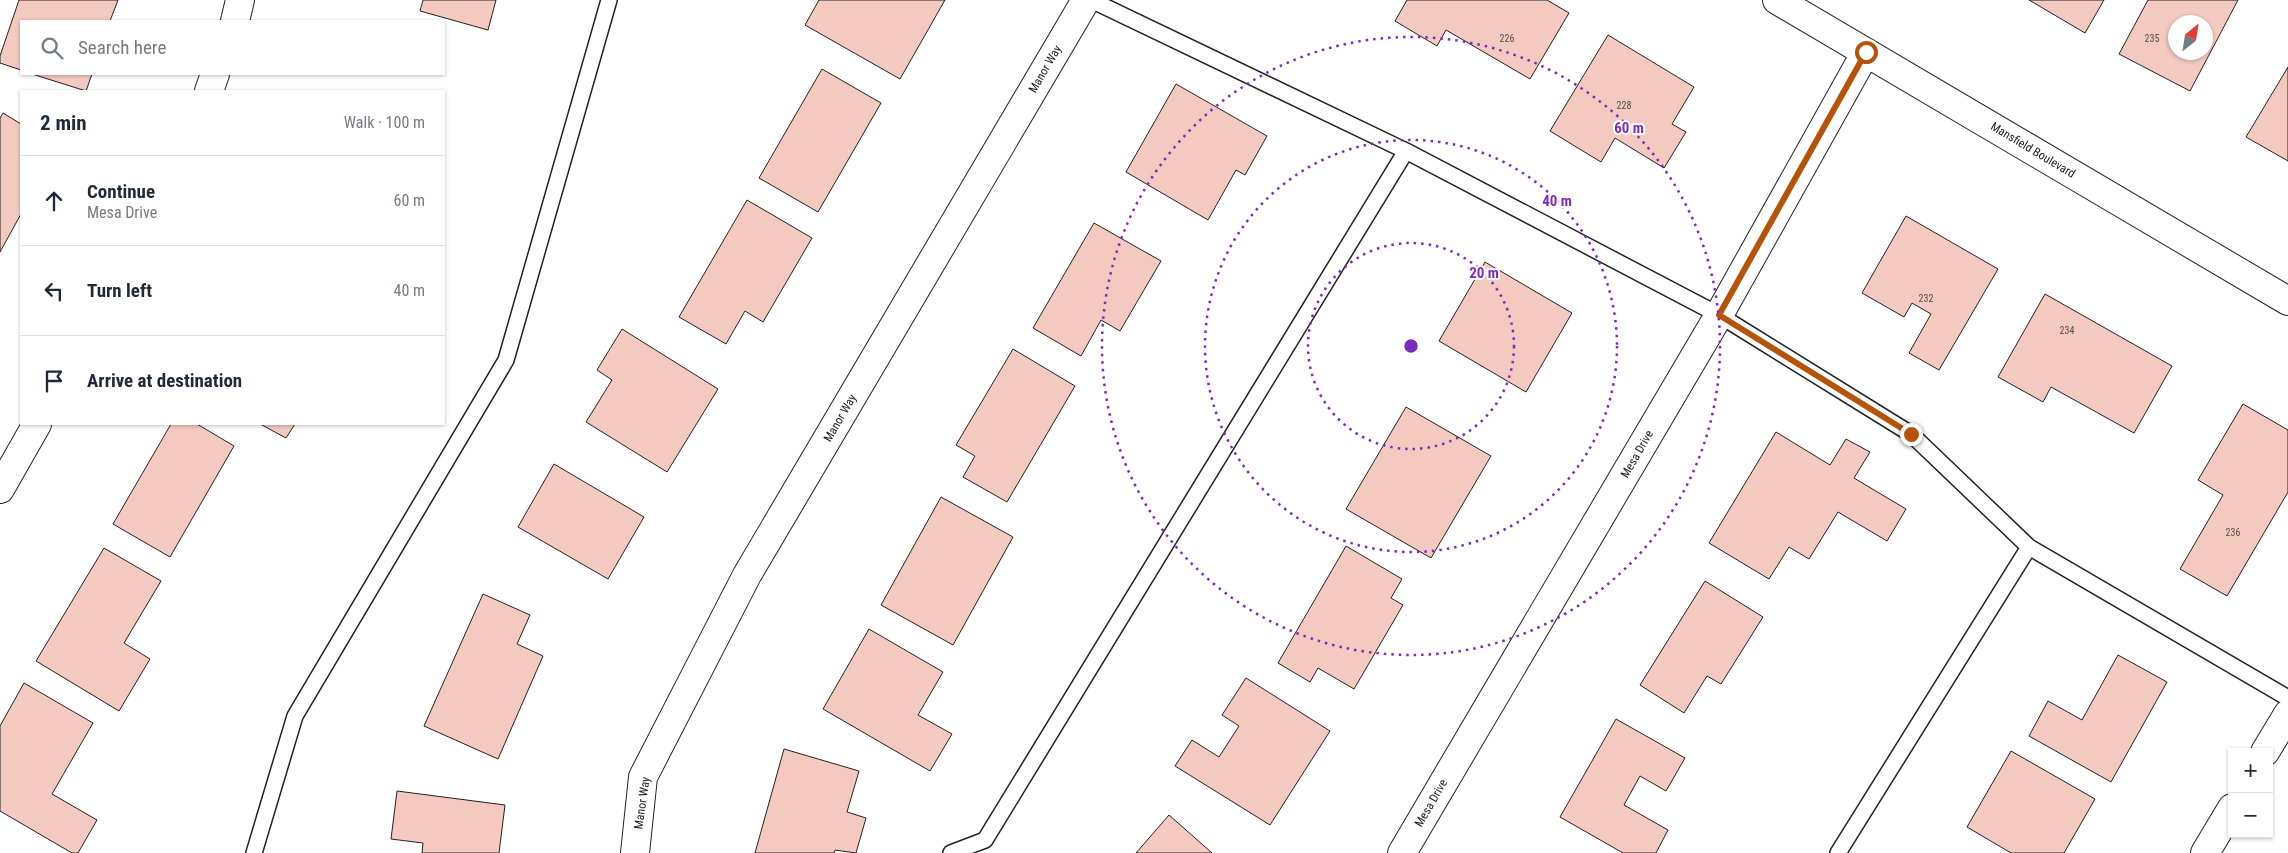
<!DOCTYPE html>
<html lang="en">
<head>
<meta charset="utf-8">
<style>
  :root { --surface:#fff; --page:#f6f6f7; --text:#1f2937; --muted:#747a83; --line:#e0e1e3 }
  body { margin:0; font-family:"Roboto Condensed",sans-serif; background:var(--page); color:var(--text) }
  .controls { position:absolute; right:15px; bottom:15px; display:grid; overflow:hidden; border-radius:0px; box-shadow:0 1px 4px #0004 }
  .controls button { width:45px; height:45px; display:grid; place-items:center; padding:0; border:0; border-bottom:1px solid var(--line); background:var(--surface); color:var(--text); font:25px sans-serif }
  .compass { position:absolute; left:2168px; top:15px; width:45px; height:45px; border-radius:50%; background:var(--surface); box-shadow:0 1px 4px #0004; rotate:30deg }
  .stop { position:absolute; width:15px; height:15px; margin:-11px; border:4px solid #b45309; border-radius:50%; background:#fff }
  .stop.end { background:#b45309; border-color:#fff; box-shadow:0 1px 5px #0008 }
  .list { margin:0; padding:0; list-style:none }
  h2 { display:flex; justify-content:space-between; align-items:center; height:65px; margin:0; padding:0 20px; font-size:21px }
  h2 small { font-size:16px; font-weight:400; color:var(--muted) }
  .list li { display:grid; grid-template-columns:32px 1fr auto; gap:15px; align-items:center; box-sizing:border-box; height:90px; padding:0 20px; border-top:1px solid var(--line) }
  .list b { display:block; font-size:19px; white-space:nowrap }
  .list p { margin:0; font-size:16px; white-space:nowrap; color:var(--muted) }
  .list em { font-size:16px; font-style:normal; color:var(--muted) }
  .icon { flex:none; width:28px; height:28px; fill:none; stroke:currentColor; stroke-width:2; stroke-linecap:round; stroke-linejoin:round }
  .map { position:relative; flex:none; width:2288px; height:853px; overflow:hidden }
  .search { position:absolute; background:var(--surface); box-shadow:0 1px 4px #0004; left:20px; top:20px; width:425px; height:55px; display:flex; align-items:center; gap:12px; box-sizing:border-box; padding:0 18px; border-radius:0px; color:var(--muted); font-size:19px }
  .panel { position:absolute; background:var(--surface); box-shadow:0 1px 4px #0004; left:20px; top:90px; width:425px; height:335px; border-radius:0px }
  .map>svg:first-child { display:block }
</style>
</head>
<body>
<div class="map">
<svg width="2288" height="853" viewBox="0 0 2288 853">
  <rect width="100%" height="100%" fill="#fff"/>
  <path fill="#f3c9c0" stroke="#222" fill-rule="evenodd" d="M 19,0 L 118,0 L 110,21 L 21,21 L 21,70 L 0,63 L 0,56 Z
    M 423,0 L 496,0 L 488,30 L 420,11 Z
    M 819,0 L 945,0 L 900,79 L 805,25 Z
    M 1407,0 L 1547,0 L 1569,13 L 1530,79 L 1446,30 L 1437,46 L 1395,21 Z
    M 2029,0 L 2104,0 L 2085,33 Z
    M 2148,0 L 2238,0 L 2190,91 L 2119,54 ZM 2176,22 L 2206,22 L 2206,52 L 2176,52 Z
    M 1608,35 L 1694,87 L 1672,124 L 1686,132 L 1664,168 L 1615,138 L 1601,162 L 1550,131 Z
    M 2288,67 L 2288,161 L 2246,137 Z
    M 822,69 L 881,103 L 818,212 L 759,178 Z
    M 32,74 L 92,74 L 86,91 Z
    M 1176,84 L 1267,136 L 1245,175 L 1236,170 L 1208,220 L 1126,172 Z
    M 3,113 L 21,124 L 21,214 L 0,252 L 0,118 Z
    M 747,200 L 812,238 L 763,322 L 745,311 L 726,344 L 679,317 Z
    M 1906,216 L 1998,269 L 1939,370 L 1909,353 L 1931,314 L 1912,303 L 1904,317 L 1862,293 Z
    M 1094,223 L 1161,261 L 1120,331 L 1101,320 L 1081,356 L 1033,328 Z
    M 1485,262 L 1572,313 L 1526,392 L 1439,341 Z
    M 2045,294 L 2172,366 L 2134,433 L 2051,387 L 2043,402 L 1998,377 Z
    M 622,329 L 718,389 L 667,472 L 586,422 L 612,380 L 597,370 Z
    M 1013,349 L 1075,386 L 1007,502 L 963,477 L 975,456 L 956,445 Z
    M 2243,404 L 2288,430 L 2288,492 L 2227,596 L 2180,569 L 2223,495 L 2198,480 Z
    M 1406,407 L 1491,456 L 1431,558 L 1346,509 Z
    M 171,424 L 197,424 L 234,446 L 170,557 L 113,524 Z
    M 260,424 L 295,424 L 286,438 Z
    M 1776,432 L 1830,465 L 1846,439 L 1870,452 L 1854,478 L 1906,509 L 1887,541 L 1838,512 L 1809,559 L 1789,547 L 1769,579 L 1709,543 Z
    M 554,464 L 644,517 L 608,579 L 518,527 Z
    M 941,497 L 1013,537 L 953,645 L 881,605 Z
    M 1346,546 L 1402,579 L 1391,598 L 1403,605 L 1354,689 L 1318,668 L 1310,682 L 1278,663 Z
    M 104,548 L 161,581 L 124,643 L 150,659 L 119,711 L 36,661 Z
    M 1705,581 L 1763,617 L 1721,684 L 1707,676 L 1684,713 L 1640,685 Z
    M 483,594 L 530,615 L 517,644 L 543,656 L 498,759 L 424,726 Z
    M 869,629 L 943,672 L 918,715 L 952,734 L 930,771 L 823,709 Z
    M 2118,655 L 2167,682 L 2111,782 L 2029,736 L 2048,701 L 2082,720 Z
    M 1246,678 L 1330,731 L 1270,825 L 1175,766 L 1192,740 L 1219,757 L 1239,726 L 1222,715 Z
    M 24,683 L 93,723 L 52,794 L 97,820 L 78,853 L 72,853 L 0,811 L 0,726 Z
    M 1616,719 L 1685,758 L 1666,791 L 1640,776 L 1624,805 L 1668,830 L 1656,853 L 1623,853 L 1560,817 Z
    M 784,749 L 859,771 L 847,812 L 866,818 L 856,853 L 835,850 L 834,853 L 755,853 Z
    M 2011,751 L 2095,799 L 2064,853 L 2011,853 L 1967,827 Z
    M 397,791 L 505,805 L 499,853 L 422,853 L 423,843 L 391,839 Z
    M 1169,815 L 1212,853 L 1136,853 Z"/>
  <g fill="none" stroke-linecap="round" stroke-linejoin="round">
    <g stroke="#222" stroke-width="18">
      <path id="service" d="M 1091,0 L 1406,151 L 1719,315 L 1911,434 L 2029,547 L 2288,698
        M 254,853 L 295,716 L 506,360 L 609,0
        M 951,853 L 985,840 L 1406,151
        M 1838,853 L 2029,547"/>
    </g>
    <g stroke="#222" stroke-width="30">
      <path id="minor" d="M 1777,0 L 2288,301
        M 235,21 L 240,0
        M 209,91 L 215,74
        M 0,489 L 37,424
        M 2265,752 L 2288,714
        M 635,853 L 643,777 L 747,575 L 1086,0
        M 1402,853 L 1719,315 L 1866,52
        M 2205,853 L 2232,808"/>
    </g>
    <use href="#service" stroke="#fff" stroke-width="15"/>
    <use href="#minor" stroke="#fff" stroke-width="28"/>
  </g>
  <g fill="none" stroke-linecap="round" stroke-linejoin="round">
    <path stroke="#b45309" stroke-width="6" d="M 1866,52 L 1719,315 L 1911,434"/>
  </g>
  <g fill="none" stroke="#7b2cbf" stroke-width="2.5" stroke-dasharray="2.5 5">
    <circle cx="1411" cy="346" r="103"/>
    <circle cx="1411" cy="346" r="206"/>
    <circle cx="1411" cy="346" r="309"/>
  </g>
  <g text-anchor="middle" stroke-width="4" stroke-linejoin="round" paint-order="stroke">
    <g font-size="10" fill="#564c4a">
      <text x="1507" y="42">226</text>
      <text x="2152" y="42">235</text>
      <text x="1624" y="109">228</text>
      <text x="1926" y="302">232</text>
      <text x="2067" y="334">234</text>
      <text x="2233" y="536">236</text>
    </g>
    <g font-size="12" fill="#222" stroke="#fff">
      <text transform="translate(1045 69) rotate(-60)" y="4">Manor Way</text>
      <text transform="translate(2033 150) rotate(31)" y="4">Mansfield Boulevard</text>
      <text transform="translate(840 418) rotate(-60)" y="4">Manor Way</text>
      <text transform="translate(1637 454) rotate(-60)" y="4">Mesa Drive</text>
      <text transform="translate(642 803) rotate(-82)" y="4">Manor Way</text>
      <text transform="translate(1431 803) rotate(-60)" y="4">Mesa Drive</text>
    </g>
  </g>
  <circle cx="1411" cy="346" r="8" fill="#7b2cbf" stroke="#fff" stroke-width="2.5"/>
  <g font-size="15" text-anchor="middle" font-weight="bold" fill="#7b2cbf" stroke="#fff" stroke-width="4" stroke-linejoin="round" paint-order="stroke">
    <text x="1629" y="133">60 m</text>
    <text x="1557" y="206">40 m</text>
    <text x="1484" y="278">20 m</text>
  </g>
</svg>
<div class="controls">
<button>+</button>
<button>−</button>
</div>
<svg class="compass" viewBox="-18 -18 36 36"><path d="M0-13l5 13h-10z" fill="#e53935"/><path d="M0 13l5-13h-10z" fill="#747a83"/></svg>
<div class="stop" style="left:1866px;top:52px"></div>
<div class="stop end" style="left:1911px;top:434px"></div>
<div class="search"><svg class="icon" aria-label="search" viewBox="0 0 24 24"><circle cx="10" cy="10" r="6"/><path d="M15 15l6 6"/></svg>Search here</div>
<section class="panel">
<h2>2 min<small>Walk · 100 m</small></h2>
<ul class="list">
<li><svg class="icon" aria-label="ahead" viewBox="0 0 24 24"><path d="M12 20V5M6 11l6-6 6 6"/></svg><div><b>Continue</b><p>Mesa Drive</p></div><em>60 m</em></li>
<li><svg class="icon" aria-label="left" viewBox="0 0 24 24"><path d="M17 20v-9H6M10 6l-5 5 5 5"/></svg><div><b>Turn left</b></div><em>40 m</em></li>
<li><svg class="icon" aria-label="arrive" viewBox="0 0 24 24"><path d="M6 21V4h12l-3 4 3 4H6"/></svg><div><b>Arrive at destination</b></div></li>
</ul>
</section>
</div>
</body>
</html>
